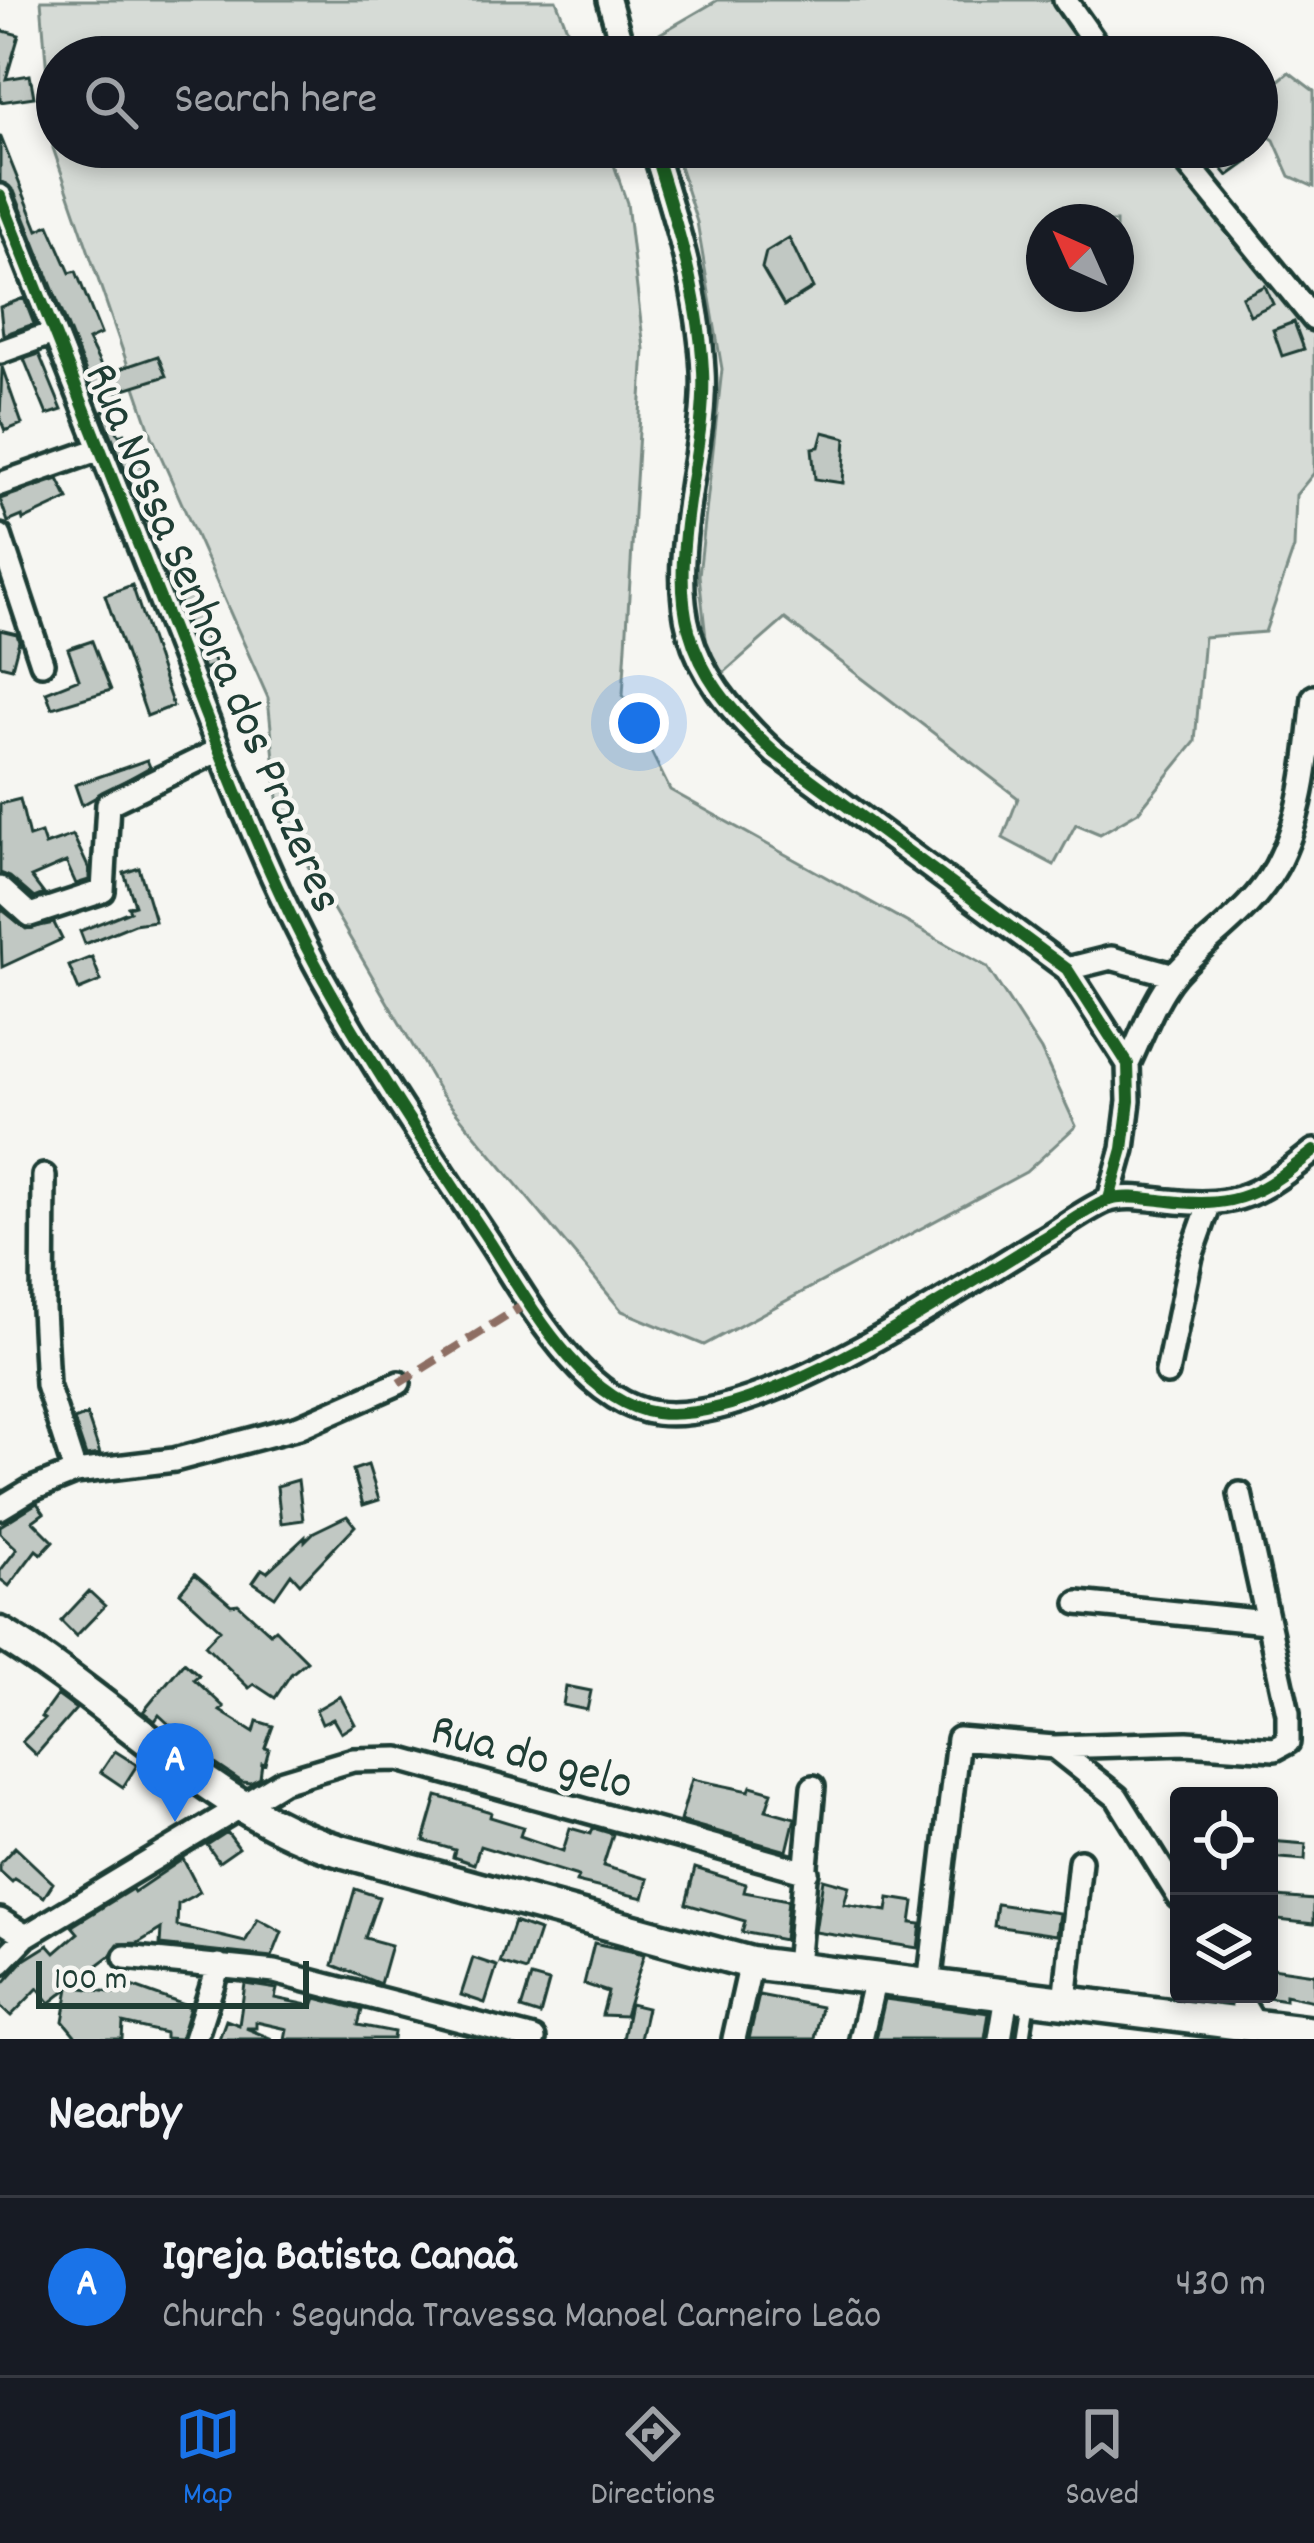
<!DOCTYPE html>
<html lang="en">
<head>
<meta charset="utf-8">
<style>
  :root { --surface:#171b24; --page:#242831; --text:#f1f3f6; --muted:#9ea1a6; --line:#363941; --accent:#1a73e8 }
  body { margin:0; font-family:Dekko,sans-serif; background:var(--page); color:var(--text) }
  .controls { position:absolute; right:36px; bottom:36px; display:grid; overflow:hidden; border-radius:12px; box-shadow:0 6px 18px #0003 }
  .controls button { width:108px; height:108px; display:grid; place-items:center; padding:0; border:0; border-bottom:3px solid var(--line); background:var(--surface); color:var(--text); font:60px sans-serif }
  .compass { position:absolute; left:1026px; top:204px; width:108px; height:108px; border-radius:50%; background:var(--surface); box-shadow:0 6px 18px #0003; rotate:315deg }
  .scale { position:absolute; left:36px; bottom:30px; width:273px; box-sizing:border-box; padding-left:12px; border:6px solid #1f3d34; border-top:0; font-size:33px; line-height:42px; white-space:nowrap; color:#1f3d34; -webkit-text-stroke:9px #f6f6f2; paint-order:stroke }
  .you { position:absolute; left:639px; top:723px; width:42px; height:42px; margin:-30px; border:9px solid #fff; border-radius:50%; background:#1a73e8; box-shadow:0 0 0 18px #1a73e833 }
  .badge { display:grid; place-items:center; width:78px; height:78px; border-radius:50%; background:var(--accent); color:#fff; font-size:39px; font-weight:700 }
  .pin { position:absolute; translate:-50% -99px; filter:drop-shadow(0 3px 6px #0008) }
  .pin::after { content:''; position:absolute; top:63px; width:42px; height:36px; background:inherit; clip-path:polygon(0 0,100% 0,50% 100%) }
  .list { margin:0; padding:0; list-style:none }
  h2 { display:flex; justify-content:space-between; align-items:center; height:156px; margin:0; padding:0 48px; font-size:51px }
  h2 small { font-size:39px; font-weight:400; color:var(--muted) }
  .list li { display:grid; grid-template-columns:78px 1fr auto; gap:36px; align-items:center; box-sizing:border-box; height:180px; padding:0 48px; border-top:3px solid var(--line) }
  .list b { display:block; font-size:45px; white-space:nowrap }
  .list p { margin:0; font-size:39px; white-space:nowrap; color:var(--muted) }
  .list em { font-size:39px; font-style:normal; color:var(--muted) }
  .icon { flex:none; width:66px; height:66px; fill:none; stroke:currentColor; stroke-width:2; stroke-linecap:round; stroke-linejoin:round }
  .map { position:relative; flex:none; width:1314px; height:2039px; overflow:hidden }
  .search { position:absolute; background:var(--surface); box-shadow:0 6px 18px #0003; left:36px; right:36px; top:36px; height:132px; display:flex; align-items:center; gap:30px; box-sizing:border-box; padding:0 42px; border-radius:66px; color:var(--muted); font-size:45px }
  .sheet { height:336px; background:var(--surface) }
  nav { display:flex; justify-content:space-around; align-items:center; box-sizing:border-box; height:168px; border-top:3px solid var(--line); background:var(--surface); font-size:33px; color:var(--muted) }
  nav a { display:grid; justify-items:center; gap:6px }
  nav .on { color:var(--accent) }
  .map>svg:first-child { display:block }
</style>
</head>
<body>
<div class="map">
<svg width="1314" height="2039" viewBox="0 0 1314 2039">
  <rect width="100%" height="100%" fill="#f6f6f2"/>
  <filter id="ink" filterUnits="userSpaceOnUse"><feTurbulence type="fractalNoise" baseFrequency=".00833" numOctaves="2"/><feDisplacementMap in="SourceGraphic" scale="24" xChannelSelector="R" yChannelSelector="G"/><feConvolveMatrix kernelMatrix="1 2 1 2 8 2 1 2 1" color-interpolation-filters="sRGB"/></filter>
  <g filter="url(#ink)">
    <path fill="#d6dbd6" stroke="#7a8c85" stroke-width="3" fill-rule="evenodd" d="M 41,0 L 556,0 L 578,57 L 57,57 L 57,147 L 608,147 L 627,203 L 644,349 L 623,695 L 670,790 L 987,967 L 1041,1050 L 1076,1126 L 1026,1172 L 704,1345 L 622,1311 L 441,1094 L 280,818 L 268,698 L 152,436 L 53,148 Z
      M 718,0 L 1057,0 L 1092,57 L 648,57 L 644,43 Z
      M 1289,72 L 1314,91 L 1314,187 L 1290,176 L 1274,140 L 1257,129 L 1257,98 Z
      M 673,147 L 1167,147 L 1314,330 L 1314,473 L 1296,495 L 1294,548 L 1265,632 L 1204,637 L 1195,742 L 1138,812 L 1100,834 L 1076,824 L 1054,865 L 1003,838 L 1018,798 L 785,619 L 711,684 L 699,575 L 722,369 L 697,222 ZM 1044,222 L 1116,222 L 1116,294 L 1044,294 Z"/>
    <path fill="#c1c8c3" stroke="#1f3d34" stroke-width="3" d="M 0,30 L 19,35 L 6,79 L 30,75 L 34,97 L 0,102 Z
      M 0,135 L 38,230 L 49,225 L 70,273 L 76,271 L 101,334 L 88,340 L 105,374 L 158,356 L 166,376 L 96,398 L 14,191 L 0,181 Z
      M 1204,147 L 1238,147 L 1249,161 L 1228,176 Z
      M 789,238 L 813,288 L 784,306 L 762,268 L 766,252 Z
      M 1265,286 L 1273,304 L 1250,315 L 1242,297 Z
      M 24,298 L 34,324 L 3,335 L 0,307 Z
      M 1294,322 L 1304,349 L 1282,356 L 1273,330 Z
      M 39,354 L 62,410 L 47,415 L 24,359 Z
      M 2,367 L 22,424 L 5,431 L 0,418 Z
      M 106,410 L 119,435 L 125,433 L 129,442 L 133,440 L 160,517 L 146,522 L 102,412 Z
      M 823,432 L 846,438 L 843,483 L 815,479 L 812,448 L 819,447 Z
      M 58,479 L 68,499 L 23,520 L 22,516 L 8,522 L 0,499 Z
      M 181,558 L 215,665 L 204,669 L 165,563 Z
      M 132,585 L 173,706 L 147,716 L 105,595 Z
      M 0,630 L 17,634 L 19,641 L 12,668 L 0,665 Z
      M 92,641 L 111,690 L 52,708 L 46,692 L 79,679 L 68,649 Z
      M 147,760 L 150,767 L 82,805 L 75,785 Z
      M 20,799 L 29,837 L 41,833 L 45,845 L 73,835 L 89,869 L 89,880 L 76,884 L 66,862 L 31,877 L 44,894 L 34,898 L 10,877 L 0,873 L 0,804 Z
      M 139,868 L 155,921 L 134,924 L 85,944 L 80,931 L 130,911 L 128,907 L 135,905 L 124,873 Z
      M 0,908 L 26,929 L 54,923 L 62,939 L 2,967 Z
      M 92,957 L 101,981 L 79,990 L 69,966 Z
      M 87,1415 L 100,1454 L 86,1456 L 74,1420 Z
      M 368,1465 L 379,1500 L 363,1505 L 353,1470 Z
      M 298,1480 L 303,1520 L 281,1523 L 277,1486 Z
      M 37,1503 L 44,1513 L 33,1521 L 53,1541 L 41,1554 L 36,1550 L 9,1586 L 0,1579 L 0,1571 L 17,1549 L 0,1533 L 0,1526 Z
      M 347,1516 L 355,1526 L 300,1584 L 291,1574 L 275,1597 L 253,1582 L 262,1569 L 267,1572 L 305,1537 L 305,1541 L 314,1532 Z
      M 195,1574 L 231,1605 L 238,1604 L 270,1633 L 275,1629 L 307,1661 L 291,1674 L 275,1698 L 254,1684 L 249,1688 L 205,1645 L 220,1629 L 180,1592 Z
      M 89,1591 L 105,1606 L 76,1636 L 61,1621 Z
      M 184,1662 L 199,1675 L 194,1679 L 224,1707 L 220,1711 L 254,1732 L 257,1721 L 273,1726 L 265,1748 L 269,1749 L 265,1764 L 262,1763 L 260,1778 L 250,1783 L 242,1782 L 202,1755 L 159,1715 L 155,1721 L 143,1712 Z
      M 566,1686 L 591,1691 L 587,1710 L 563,1705 Z
      M 57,1695 L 76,1709 L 36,1755 L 22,1742 L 44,1719 L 41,1717 Z
      M 340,1696 L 355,1724 L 341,1733 L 333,1719 L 322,1724 L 316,1710 Z
      M 115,1751 L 137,1765 L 123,1787 L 101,1772 Z
      M 692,1779 L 749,1791 L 751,1786 L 772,1792 L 766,1810 L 795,1818 L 787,1851 L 680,1821 Z
      M 437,1796 L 491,1812 L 490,1817 L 523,1827 L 520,1836 L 563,1851 L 570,1828 L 591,1834 L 593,1828 L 613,1834 L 603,1866 L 648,1879 L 643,1898 L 576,1882 L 578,1876 L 480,1846 L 474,1864 L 453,1857 L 455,1850 L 424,1841 Z
      M 227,1832 L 239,1848 L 219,1862 L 207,1845 Z
      M 1269,1841 L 1306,1844 L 1305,1860 L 1269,1857 Z
      M 15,1847 L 53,1883 L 44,1897 L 15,1879 L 12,1882 L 0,1871 L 0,1863 Z
      M 183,1859 L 200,1892 L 178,1904 L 177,1926 L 245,1942 L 258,1919 L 282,1932 L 272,1957 L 160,1945 L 161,1929 L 138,1943 L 118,1944 L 110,1956 L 70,1986 L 116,1993 L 118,1983 L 129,1985 L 190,2007 L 180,2039 L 165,2038 L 165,2033 L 123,2023 L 122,2039 L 78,2039 L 63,2021 L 69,1988 L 50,2003 L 38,1988 L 11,2016 L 0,2006 L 0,1987 L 24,1960 L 48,1945 L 55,1953 L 78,1933 L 72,1926 L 132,1889 L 134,1892 Z
      M 695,1868 L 746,1884 L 744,1892 L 788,1900 L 784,1940 L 742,1932 L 745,1921 L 686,1904 Z
      M 823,1879 L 849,1886 L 844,1904 L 887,1911 L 889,1898 L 914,1902 L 911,1923 L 921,1924 L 918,1948 L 815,1932 Z
      M 355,1889 L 379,1897 L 365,1938 L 391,1945 L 380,1984 L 333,1965 Z
      M 1277,1897 L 1314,1900 L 1314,1924 L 1269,1919 L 1269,1903 L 1276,1904 Z
      M 997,1904 L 1059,1913 L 1056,1935 L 994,1926 Z
      M 514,1922 L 539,1931 L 526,1971 L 500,1963 Z
      M 594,1943 L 644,1954 L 625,2016 L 602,2015 L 608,1992 L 584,1984 Z
      M 473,1958 L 497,1966 L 485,2003 L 461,1995 Z
      M 1272,1968 L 1314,1974 L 1314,2001 L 1285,1995 L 1285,2000 L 1268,1997 Z
      M 531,1977 L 549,1982 L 540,2015 L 521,2009 Z
      M 245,1984 L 277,1989 L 275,1998 L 313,2006 L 316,1998 L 362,2010 L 358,2025 L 394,2032 L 393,2039 L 285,2039 L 287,2029 L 256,2022 L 256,2028 L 246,2028 L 272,2039 L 219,2039 L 226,2020 L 239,2025 Z
      M 759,1995 L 821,2007 L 815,2039 L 749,2039 Z
      M 885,1999 L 989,2013 L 985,2039 L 876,2039 Z
      M 630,2004 L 647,2008 L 640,2039 L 623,2039 Z"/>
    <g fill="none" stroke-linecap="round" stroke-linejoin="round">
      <g stroke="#1f3d34" stroke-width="20">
        <path id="service" d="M 1023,2039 L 1029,2001"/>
      </g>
      <g stroke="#1f3d34" stroke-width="30">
        <path id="minor" d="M 609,0 L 625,57
          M 1065,0 L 1105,57
          M 653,147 C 676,221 699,293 703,371 C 705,407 698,445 692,481 C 672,610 677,662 775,753 L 1067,969 L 1128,1064 L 1129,1101 L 1123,1149 L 1109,1199
          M 1174,147 L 1314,319
          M 0,196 C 57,342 116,488 174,634 C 220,751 262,867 323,978 C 373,1068 432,1155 489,1241 C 526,1298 582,1403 656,1413 C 760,1426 950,1294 1041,1240 C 1062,1228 1083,1211 1106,1201 C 1124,1194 1150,1199 1169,1201 C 1239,1209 1261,1193 1314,1151
          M 0,352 L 53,333
          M 0,484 L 100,449
          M 0,536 L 42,663
          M 0,888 L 30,915 L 103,891 L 108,804 L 217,751
          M 1067,969 L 1111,958 L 1174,975
          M 1128,1064 C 1142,1035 1154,999 1175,974 C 1208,937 1251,912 1276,867 C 1304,815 1308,754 1314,697
          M 44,1176 L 43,1309 L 47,1385 L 75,1472
          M 1167,1373 L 1191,1256 L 1210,1203
          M 0,1508 L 30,1490 L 75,1472 L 174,1460 L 299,1427 L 399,1383
          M 1078,1603 L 1266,1622
          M 1055,1748 L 1117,1797 L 1179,1897
          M 0,1920 L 26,1936
          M 125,1957 L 275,1972 L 534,2039
          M 0,1963 L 26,1936 L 283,1781 L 353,1760 L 399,1759 L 807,1872
          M 797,1967 L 813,1787
          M 929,1986 L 958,1739 L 1054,1747 L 1187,1743 L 1275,1749 L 1288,1742 L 1288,1713 L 1240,1494
          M 1237,1994 L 1256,2026
          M 1065,2002 L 1080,1861
          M 195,2039 L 219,1965
          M 734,2039 L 751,1963
          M 861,2039 L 875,1978
          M 1000,2039 L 1007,1996"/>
      </g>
      <g stroke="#1f3d34" stroke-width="39">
        <path id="secondary" d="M 0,1633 C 113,1700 211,1811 337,1850 L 751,1963 L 1314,2033"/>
      </g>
      <use href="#service" stroke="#f6f6f2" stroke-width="10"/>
      <use href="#minor" stroke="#f6f6f2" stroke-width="21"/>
      <use href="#secondary" stroke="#f6f6f2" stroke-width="30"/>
      <path stroke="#8d6e63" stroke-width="9" stroke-dasharray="18 9" stroke-linecap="butt" d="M 399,1383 L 529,1302"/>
      <g stroke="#f6f6f2" stroke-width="20">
        <path id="cycleway" d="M 653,147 C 676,221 699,293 703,371 C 705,407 698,445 692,481 C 672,610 677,662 775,753 L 1067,969 L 1128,1064 L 1129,1101 L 1123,1149 L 1109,1199
          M 0,196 C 57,342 116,488 174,634 C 220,751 262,867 323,978 C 373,1068 432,1155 489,1241 C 526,1298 582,1403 656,1413 C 760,1426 950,1294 1041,1240 C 1062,1228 1083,1211 1106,1201 C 1124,1194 1150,1199 1169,1201 C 1239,1209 1261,1193 1314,1151"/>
      </g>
      <use href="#cycleway" stroke="#1b5e20" stroke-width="12"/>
    </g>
  </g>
  <g text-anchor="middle" stroke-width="9" stroke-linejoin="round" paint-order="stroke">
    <g font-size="48" fill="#1f3d34" stroke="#f6f6f2">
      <text transform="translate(217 636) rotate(67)" y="17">Rua Nossa Senhora dos Prazeres</text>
      <text transform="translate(533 1753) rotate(16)" y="17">Rua do gelo</text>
    </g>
  </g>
</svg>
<div class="controls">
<button><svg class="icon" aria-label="locate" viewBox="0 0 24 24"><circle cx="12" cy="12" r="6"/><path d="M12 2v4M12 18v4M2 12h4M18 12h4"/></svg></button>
<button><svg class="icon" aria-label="layers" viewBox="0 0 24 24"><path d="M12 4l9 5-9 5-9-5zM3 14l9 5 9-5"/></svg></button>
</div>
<svg class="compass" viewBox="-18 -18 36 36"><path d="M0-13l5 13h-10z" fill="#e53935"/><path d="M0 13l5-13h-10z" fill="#9ea1a6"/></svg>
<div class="scale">100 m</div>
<div class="you"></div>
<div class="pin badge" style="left:175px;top:1822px">A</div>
<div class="search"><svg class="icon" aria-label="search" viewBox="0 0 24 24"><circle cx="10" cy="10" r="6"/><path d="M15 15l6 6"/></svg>Search here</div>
</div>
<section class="sheet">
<h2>Nearby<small></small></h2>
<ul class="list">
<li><span class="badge">A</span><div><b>Igreja Batista Canaã</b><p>Church · Segunda Travessa Manoel Carneiro Leão</p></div><em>430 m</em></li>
</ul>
</section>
<nav>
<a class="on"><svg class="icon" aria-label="map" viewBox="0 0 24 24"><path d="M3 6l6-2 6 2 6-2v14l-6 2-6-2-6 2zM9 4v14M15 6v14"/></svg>Map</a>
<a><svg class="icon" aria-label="directions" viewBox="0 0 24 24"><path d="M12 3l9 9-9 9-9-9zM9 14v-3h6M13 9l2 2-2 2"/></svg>Directions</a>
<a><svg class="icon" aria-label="saved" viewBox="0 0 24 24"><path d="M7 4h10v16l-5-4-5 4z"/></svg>Saved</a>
</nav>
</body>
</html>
